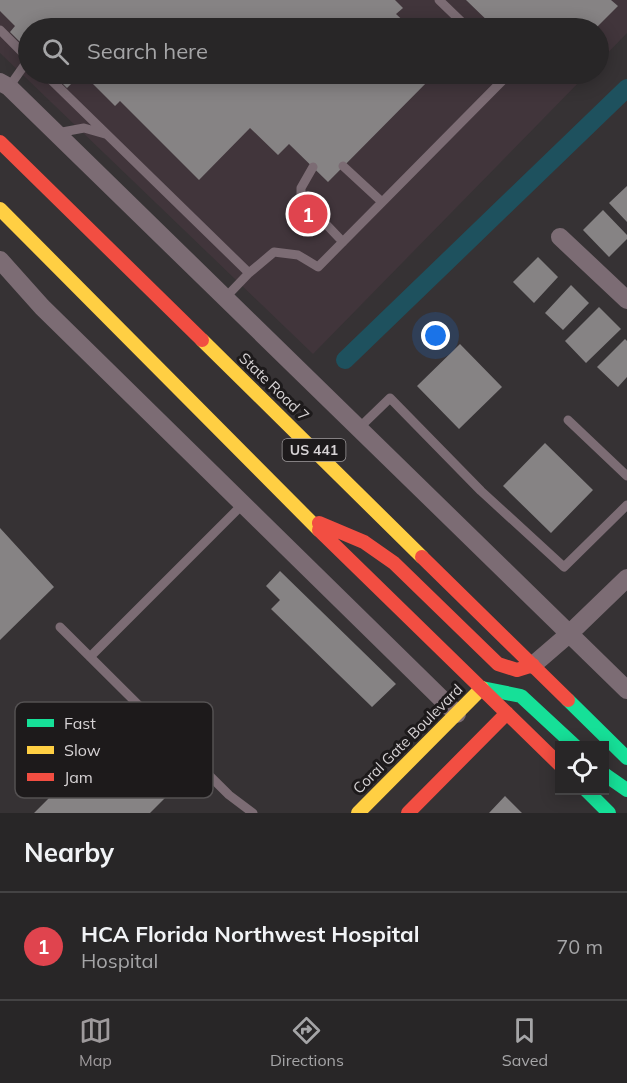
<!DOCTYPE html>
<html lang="en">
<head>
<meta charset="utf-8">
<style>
  :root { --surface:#282627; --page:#302e2f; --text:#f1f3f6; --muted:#a5a5a7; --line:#444344; --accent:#9e9a9c }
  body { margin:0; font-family:Mulish,sans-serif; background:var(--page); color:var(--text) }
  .controls { position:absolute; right:18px; bottom:18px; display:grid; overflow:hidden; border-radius:0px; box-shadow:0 3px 15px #0003 }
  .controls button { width:54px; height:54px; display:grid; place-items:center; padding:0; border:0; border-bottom:2px solid var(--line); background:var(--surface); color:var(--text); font:30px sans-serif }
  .you { position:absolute; left:436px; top:336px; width:21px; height:21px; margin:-15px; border:4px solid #fff; border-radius:50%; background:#1a73e8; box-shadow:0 0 0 9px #1a73e833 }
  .badge { display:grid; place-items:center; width:39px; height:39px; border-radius:50%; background:var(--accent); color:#fff; font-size:20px; font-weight:700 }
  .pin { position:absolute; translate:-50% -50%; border:3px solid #fff; box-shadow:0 2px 6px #0006 }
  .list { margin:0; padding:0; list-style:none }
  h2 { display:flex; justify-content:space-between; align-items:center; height:78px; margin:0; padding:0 24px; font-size:26px }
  h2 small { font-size:20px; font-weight:400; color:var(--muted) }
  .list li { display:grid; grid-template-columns:39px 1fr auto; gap:18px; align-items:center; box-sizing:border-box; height:108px; padding:0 24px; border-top:2px solid var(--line) }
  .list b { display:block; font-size:22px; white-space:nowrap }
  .list p { margin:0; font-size:20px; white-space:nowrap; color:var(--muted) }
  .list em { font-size:20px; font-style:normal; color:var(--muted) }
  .icon { flex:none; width:33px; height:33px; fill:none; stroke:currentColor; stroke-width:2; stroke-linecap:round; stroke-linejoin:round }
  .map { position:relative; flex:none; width:627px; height:813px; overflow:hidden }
  .search { position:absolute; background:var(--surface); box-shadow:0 3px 15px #0003; left:18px; right:18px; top:18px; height:66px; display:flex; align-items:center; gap:15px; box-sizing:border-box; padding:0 21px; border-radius:33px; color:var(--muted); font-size:22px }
  .sheet { height:186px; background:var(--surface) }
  nav { display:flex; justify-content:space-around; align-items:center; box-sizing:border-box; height:84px; border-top:2px solid var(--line); background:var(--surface); font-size:16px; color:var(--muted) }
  nav a { display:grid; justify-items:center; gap:3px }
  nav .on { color:var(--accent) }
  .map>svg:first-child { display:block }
</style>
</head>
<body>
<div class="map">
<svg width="627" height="813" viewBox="0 0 627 813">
  <rect width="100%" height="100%" fill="#363234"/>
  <path fill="#41353b" d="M 0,0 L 627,0 L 627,33 L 599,62 L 598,28 L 28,28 L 28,74 L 587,74 L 313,354 L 0,53 Z"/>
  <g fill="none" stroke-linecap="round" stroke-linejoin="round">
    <path stroke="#1e515e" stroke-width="18" d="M 345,360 L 627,88"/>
  </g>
  <path fill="#868384" d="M 0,0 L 395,0 L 403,8 L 396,14 L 411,28 L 28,28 L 28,50 L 10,32 L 15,26 L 0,11 Z
    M 466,0 L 611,0 L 618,6 L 596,28 L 495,28 Z
    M 53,74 L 81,74 L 67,88 Z
    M 83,74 L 435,74 L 328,182 L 289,144 L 278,155 L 250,128 L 199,180 L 120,101 L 115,106 Z
    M 627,186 L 627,222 L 609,203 Z
    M 603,210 L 627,235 L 627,239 L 609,257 L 583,230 Z
    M 538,257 L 558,277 L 534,303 L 513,282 Z
    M 571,285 L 589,303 L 563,330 L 545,313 Z
    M 599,307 L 621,329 L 586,363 L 565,341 Z
    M 625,339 L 627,341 L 627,377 L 618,387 L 597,367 Z
    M 460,344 L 502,387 L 459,429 L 417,386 Z
    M 545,443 L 593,490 L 551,533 L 503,486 Z
    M 0,528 L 54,587 L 0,640 Z
    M 280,571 L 396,684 L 372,707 L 271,609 L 280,600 L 266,586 Z
    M 112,734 L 171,792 L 150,813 L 34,813 L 49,798 L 46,795 Z
    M 505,796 L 522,813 L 489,813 Z"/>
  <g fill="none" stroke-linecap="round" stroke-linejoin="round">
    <path stroke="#7c6c74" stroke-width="9" d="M 439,0 L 468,28
      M 0,30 L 28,58
      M 45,74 L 249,273
      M 9,87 L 28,60
      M 57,133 L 84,128 L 105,134
      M 343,166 L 382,202
      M 313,167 L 301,188 L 301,198 L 343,242
      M 225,298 L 249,273 L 274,252 L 298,255 L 318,267 L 504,79 L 503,74
      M 568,420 L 627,476
      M 358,429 L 390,398 L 481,491 L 564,567 L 627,505
      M 60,627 L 229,795 L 253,813
      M 90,657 L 243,504"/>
    <path stroke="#7c6c74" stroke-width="18" d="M 0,82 L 9,87 L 627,690
      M 560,237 L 627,300
      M 0,260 L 42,307 L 457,714
      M 533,665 L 569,634 L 627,578"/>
    <path stroke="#16e098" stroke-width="14" d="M 482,688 L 521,696 L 575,746
      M 568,700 L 627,758
      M 604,774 L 627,790
      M 586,790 L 609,813"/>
    <path stroke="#ffcf43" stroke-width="14" d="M 0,209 L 319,530
      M 202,340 L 422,557
      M 358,813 L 482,688"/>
    <path stroke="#f24e42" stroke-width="14" d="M 0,142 L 202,340
      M 319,523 L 364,542 L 394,563 L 498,664 L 517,670 L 533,665
      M 319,530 L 560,765
      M 422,557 L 568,700
      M 408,813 L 507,713"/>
  </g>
  <g text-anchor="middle" stroke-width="6" stroke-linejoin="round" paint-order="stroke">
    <rect fill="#1d1a1b" stroke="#9e9b9c" stroke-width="1.5" x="282.5" y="439" width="63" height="22" rx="4.5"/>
    <g font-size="14" font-weight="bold" fill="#d6d2d4">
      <text x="314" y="455">US 441</text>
    </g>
    <g font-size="15" fill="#d6d2d4" stroke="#1d1a1b">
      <text transform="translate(274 387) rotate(44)" y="5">State Road 7</text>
      <text transform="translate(408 739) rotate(-45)" y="5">Coral Gate Boulevard</text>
    </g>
  </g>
  <rect x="15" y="702" width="198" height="96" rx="9" fill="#1d1a1b" stroke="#545152" stroke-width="1.5"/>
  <rect x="27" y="719" width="27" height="8" fill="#16e098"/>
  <rect x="27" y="746" width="27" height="8" fill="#ffcf43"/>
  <rect x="27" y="773" width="27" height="8" fill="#f24e42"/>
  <g font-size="16" fill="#d6d2d4">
    <text x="64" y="729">Fast</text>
    <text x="64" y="756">Slow</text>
    <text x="64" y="783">Jam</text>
  </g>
</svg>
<div class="controls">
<button><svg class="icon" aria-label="locate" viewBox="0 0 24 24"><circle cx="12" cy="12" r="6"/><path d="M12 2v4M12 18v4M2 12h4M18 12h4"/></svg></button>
</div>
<div class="you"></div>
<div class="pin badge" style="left:308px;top:214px;background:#e0444e">1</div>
<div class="search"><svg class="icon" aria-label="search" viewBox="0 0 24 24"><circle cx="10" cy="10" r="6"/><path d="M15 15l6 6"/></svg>Search here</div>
</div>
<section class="sheet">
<h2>Nearby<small></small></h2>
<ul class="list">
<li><span class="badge" style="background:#e0444e">1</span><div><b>HCA Florida Northwest Hospital</b><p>Hospital</p></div><em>70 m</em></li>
</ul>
</section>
<nav>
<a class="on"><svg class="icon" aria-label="map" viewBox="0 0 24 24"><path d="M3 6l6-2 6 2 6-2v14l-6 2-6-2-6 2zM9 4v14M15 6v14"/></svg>Map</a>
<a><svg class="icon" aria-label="directions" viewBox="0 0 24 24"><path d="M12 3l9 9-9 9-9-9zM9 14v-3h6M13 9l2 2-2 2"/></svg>Directions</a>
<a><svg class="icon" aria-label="saved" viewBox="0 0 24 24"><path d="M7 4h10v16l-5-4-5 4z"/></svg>Saved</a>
</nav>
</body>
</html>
